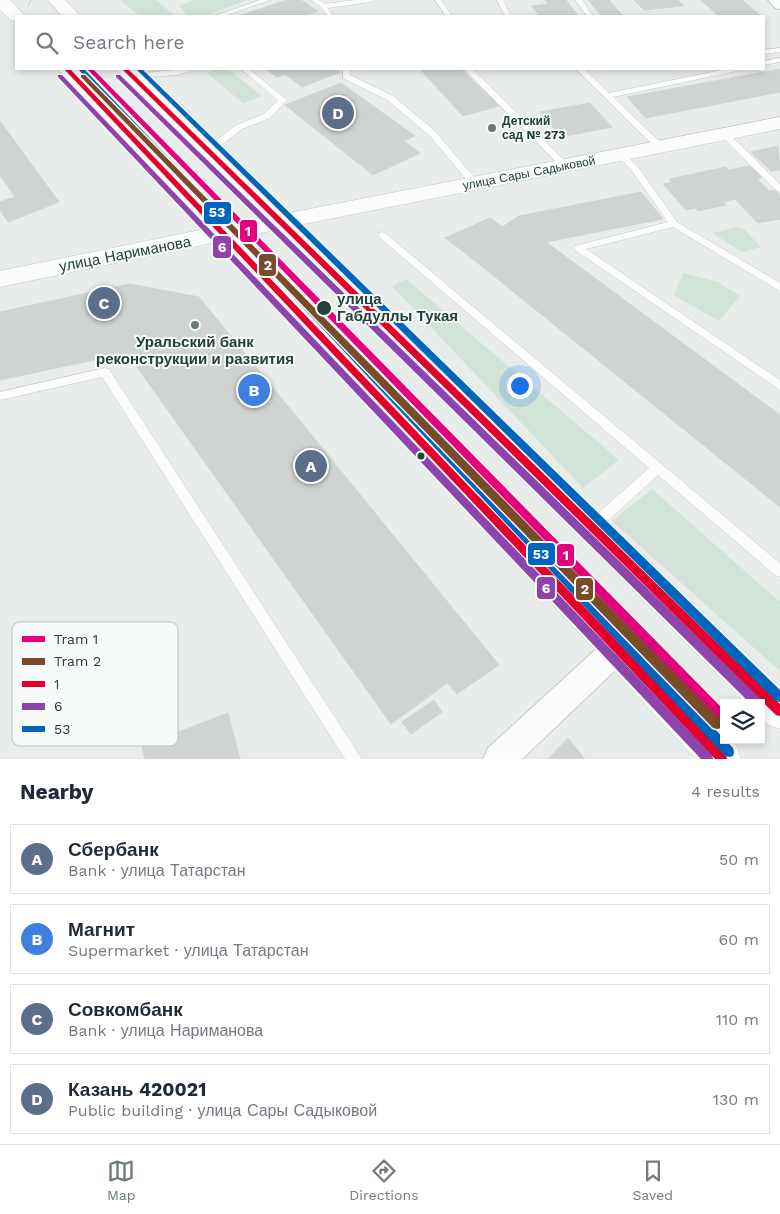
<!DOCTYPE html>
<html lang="en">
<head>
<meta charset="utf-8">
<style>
  :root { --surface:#fff; --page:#f6f6f7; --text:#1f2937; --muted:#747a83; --line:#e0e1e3; --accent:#697c77 }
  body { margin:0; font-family:"Work Sans",sans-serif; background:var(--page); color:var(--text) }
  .controls { position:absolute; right:15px; bottom:15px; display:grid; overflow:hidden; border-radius:0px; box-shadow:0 2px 8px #0003 }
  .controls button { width:45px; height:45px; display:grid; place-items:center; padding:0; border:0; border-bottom:1px solid var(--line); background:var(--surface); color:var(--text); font:25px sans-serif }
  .you { position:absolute; left:519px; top:385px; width:18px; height:18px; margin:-12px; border:4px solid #fff; border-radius:50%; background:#1a73e8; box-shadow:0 0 0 8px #1a73e833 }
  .badge { display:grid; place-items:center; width:32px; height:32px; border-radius:50%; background:var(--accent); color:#fff; font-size:16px; font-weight:700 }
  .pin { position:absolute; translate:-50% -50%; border:2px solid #fff; box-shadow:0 1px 5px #0006 }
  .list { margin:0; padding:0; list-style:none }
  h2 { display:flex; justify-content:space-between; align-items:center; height:65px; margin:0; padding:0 20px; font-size:21px }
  h2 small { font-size:16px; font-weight:400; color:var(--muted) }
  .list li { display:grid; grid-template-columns:32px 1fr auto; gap:15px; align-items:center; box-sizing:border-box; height:70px; margin:0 10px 10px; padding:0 10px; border:1px solid var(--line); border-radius:0px }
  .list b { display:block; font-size:19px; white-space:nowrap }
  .list p { margin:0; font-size:16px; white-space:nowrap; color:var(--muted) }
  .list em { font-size:16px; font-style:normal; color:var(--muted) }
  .icon { flex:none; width:28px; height:28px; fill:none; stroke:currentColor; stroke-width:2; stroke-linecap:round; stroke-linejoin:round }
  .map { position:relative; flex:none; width:780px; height:759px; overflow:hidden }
  .search { position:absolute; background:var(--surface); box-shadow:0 2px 8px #0003; left:15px; right:15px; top:15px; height:55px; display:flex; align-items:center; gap:12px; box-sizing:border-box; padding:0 18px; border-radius:0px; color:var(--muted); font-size:19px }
  .sheet { height:385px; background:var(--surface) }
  nav { display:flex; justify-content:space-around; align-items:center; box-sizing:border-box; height:70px; border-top:1px solid var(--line); background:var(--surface); font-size:14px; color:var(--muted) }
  nav a { display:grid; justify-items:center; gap:2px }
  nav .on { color:var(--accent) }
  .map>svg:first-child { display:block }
</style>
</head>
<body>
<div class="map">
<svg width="780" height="759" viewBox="0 0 780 759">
  <rect width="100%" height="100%" fill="#e8ecea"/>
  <path fill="#d2e4d8" d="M 120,0 L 156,0 L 175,16 L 140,16 Z
    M 194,0 L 248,0 L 204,16 L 188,16 L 179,6 Z
    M 218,69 L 228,69 L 262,96 L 243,103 L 207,73 Z
    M 737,227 L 745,230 L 761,247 L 742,252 L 712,233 Z
    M 683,273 L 718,282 L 740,296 L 719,321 L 674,295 Z
    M 406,279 L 619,460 L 583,488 L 392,286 Z
    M 652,489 L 780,602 L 780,671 L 612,521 Z"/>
  <path fill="#cfd3d1" stroke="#d0d5d3" d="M 287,0 L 301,0 L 318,11 L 303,16 L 238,16 Z
    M 545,0 L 566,0 L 578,16 L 557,16 Z
    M 588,0 L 609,0 L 623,16 L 602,16 Z
    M 634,0 L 678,0 L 684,6 L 644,10 Z
    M 701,0 L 742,0 L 761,16 L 718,16 Z
    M 548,4 L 556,16 L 540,16 L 532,6 Z
    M 266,69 L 335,69 L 340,72 L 302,87 L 285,74 L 277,77 Z
    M 420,69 L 461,69 L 499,106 L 463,116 Z
    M 780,69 L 780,92 L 646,118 L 627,97 Z
    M 341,83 L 415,136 L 404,141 L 420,153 L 373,175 L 285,105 Z
    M 590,103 L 612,127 L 561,137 L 540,112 Z
    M 0,121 L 59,202 L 8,222 L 0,210 L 0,202 L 15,197 L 0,175 Z
    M 778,146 L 780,170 L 771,171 L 751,152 Z
    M 750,166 L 762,177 L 757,179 L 769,191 L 775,190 L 780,195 L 780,219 L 758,223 L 735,199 L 723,202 L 725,205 L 698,211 L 696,208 L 686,210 L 663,184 L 672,182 L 669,179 L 726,167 L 729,170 Z
    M 641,192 L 663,219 L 546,242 L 780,415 L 780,507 L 464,252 L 519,216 Z
    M 490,218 L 503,227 L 464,252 L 445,238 Z
    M 129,284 L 199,297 L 499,665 L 457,694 L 447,683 L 391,724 L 127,353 L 0,380 L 0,312 Z
    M 434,700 L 442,712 L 411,734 L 402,722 Z
    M 228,713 L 240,759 L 145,759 L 142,746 Z
    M 568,738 L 585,759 L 548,759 Z"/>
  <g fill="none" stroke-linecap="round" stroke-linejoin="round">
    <g stroke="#c5c9c7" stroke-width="1">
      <path id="service" d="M 260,0 L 270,0 L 224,16 L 214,16 Z
        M 311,0 L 319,0 L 325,4 L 355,0 L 374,0 L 371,2 L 328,8 L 333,16 L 327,16 L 321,7 Z
        M 435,0 L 441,0 L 452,16 L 446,16 Z
        M 497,0 L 503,0 L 511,16 L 505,16 Z
        M 575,0 L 582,0 L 593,16 L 587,16 Z
        M 780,48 L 780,52 L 764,54 L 764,50 Z
        M 780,58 L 780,62 L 764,65 L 764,61 Z
        M 184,69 L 195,69 L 178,75 L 133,78 L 129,76 L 133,74 Z
        M 241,69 L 249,69 L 287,100 L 270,118 L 242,129 L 211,153 L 205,153 L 205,149 L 236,125 L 264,114 L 278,100 Z
        M 343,69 L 351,69 L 350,75 L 393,96 L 435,131 L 478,182 L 478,186 L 472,186 L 429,135 L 387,100 L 343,78 Z
        M 464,69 L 472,69 L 567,163 L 567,167 L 561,167 Z
        M 576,69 L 584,69 L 609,93 L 727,69 L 741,69 L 737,71 L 613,97 L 663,145 L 664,147 L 660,150 L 657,149 Z
        M 724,131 L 727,132 L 780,184 L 780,192 L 777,191 L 721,136 L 721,132 Z
        M 620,151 L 623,152 L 638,167 L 677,222 L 780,283 L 780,291 L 673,227 L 586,249 L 780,380 L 780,390 L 575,250 L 573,248 L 575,246 L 668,222 L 632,171 L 616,154 Z
        M 382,232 L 385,233 L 780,563 L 780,577 L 775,575 L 658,475 L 598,530 L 593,532 L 588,530 L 587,526 L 588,522 L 649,468 L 379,237 L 379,233 Z
        M 105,368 L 109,369 L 362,759 L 345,759 L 102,377 L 0,400 L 0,392 Z"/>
    </g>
    <g stroke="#c5c9c7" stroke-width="2">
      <path id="minor" d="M 768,0 L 780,0 L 780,9 L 775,8 Z
        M 616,636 L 626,640 L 630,650 L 626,660 L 522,759 L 483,759 L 488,748 L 606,640 Z"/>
    </g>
    <g stroke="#c5c9c7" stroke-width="1">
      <path id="tertiary" d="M 780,117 L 780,129 L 279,229 L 271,227 L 267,222 L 271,217 L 279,215 Z"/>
    </g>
    <g stroke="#c3c9c7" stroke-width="1">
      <path id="secondary" d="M 0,0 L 10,0 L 25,16 L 16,16 L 16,21 L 10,20 L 0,9 Z
        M 48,0 L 65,0 L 80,16 L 62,16 Z
        M 58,69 L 77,69 L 229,225 L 263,218 L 116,69 L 136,69 L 780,686 L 780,729 L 767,724 L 761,718 L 761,703 L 746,703 L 275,230 L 241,237 L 724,733 L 724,740 L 730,740 L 736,745 L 741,759 L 696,759 L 217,242 L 0,287 L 0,271 L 205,229 Z"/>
    </g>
    <use href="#service" fill="#fcfcfc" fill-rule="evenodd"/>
    <use href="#minor" fill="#fcfcfc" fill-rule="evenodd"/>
    <use href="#tertiary" fill="#fcfcfc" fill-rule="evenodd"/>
    <use href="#secondary" fill="#fcfcfc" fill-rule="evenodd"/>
    <path stroke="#c9cccb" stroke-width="1" d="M 28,6 L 31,0"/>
    <g stroke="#f6faf8" stroke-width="3">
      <path id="bus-1" d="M 64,69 L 70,69 L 726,755 L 727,759 L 715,759 Z
        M 122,69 L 128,69 L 780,704 L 780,716 L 776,715 Z"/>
    </g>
    <g stroke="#f6faf8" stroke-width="3">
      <path id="bus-2" d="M 58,75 L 62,75 L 712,755 L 713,759 L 701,759 L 58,77 Z
        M 116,75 L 120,75 L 761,699 L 762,703 L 761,705 L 761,703 L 750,703 L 116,77 Z"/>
    </g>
    <g stroke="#f6faf8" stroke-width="3">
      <path id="bus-3" d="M 78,69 L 84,69 L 733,748 L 734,752 L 733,756 L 729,757 L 725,756 Z
        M 136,69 L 142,69 L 780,690 L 780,702 L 776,701 Z"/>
    </g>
    <use href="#bus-1" fill="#e4002b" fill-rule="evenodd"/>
    <use href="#bus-2" fill="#8e44ad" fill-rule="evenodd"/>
    <use href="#bus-3" fill="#0065bd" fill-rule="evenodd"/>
    <g stroke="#f6faf8" stroke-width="3">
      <path id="tram-1" d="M 87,69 L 93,69 L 724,710 L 724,722 L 720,721 Z"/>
    </g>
    <g stroke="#f6faf8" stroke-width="3">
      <path id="tram-2" d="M 81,75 L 85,75 L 721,720 L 722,724 L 721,728 L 717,729 L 713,728 L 81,77 Z"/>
    </g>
    <use href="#tram-1" fill="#e5007d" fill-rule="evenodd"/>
    <use href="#tram-2" fill="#7a4b2a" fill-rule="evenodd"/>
  </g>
  <g fill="#697c77" stroke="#f6faf8" stroke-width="2">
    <circle cx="492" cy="128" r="5"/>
    <circle cx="195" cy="325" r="5"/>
  </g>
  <g fill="#253f39" stroke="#f6faf8" stroke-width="2">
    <circle cx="324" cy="308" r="8"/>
    <circle cx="421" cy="456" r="4.5"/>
  </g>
  <g text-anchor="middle" stroke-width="4" stroke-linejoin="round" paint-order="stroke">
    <g font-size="12" font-weight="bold" fill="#253f39" stroke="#f6faf8" text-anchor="start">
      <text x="502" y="125">Детский<tspan x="502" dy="14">сад № 273</tspan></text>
    </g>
    <g font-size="12" fill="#253f39" stroke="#f6faf8">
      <text transform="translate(529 173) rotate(-11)" y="4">улица Сары Садыковой</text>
    </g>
    <g font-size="15" fill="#253f39" stroke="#f6faf8">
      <text transform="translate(125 254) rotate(-11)" y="5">улица Нариманова</text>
    </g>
    <g font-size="15" font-weight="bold" fill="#253f39" stroke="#f6faf8" text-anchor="start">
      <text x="337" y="304">улица<tspan x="337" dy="17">Габдуллы Тукая</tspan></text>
    </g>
    <g font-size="15" font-weight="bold" fill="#253f39" stroke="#f6faf8">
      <text x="195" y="347">Уральский банк<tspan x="195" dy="17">реконструкции и развития</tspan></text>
    </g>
  </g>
  <rect x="12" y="622" width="166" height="124" rx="8" fill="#f6faf8" stroke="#b7c2bf" stroke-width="1"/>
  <rect x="22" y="636" width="23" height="6" fill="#e5007d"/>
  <rect x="22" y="658" width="23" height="7" fill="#7a4b2a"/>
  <rect x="22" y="681" width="23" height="6" fill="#e4002b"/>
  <rect x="22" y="703" width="23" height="7" fill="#8e44ad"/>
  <rect x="22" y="726" width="23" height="6" fill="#0065bd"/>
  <g font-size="14" fill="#253f39">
    <text x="54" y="644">Tram 1</text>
    <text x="54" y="666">Tram 2</text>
    <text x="54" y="689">1</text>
    <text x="54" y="711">6</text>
    <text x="54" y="734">53</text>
  </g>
  <g stroke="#f6faf8" stroke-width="2">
    <rect x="203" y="201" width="29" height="24" rx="5" fill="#0065bd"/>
    <rect x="239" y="219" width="19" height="24" rx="5" fill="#e5007d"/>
    <rect x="212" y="235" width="20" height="24" rx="5" fill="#8e44ad"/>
    <rect x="258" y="253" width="19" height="24" rx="5" fill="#7a4b2a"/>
    <rect x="527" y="542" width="29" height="24" rx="5" fill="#0065bd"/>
    <rect x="556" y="543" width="19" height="24" rx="5" fill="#e5007d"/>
    <rect x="536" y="576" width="20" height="24" rx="5" fill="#8e44ad"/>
    <rect x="575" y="577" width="19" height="24" rx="5" fill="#7a4b2a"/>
  </g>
  <g font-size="14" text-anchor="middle" font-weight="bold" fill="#fff">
    <text x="217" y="217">53</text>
    <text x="248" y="236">1</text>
    <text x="222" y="252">6</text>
    <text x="268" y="270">2</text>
    <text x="541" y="559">53</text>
    <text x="566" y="560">1</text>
    <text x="546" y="593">6</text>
    <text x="585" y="594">2</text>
  </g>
</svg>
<div class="controls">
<button><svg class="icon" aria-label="layers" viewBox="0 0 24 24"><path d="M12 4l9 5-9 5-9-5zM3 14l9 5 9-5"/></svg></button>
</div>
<div class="you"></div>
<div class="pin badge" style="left:311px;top:466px;background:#5c6f8a">A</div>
<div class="pin badge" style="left:254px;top:390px;background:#3f7fe0">B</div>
<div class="pin badge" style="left:104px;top:303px;background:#5c6f8a">C</div>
<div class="pin badge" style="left:338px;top:113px;background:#5c6f8a">D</div>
<div class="search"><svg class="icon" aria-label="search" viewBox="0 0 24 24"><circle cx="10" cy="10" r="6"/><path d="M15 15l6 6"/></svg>Search here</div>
</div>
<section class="sheet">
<h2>Nearby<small>4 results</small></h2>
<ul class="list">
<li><span class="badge" style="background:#5c6f8a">A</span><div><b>Сбербанк</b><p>Bank · улица Татарстан</p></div><em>50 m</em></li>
<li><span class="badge" style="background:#3f7fe0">B</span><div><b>Магнит</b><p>Supermarket · улица Татарстан</p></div><em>60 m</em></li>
<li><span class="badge" style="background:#5c6f8a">C</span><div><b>Совкомбанк</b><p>Bank · улица Нариманова</p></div><em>110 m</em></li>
<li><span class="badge" style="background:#5c6f8a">D</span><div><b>Казань 420021</b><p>Public building · улица Сары Садыковой</p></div><em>130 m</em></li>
</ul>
</section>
<nav>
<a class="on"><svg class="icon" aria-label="map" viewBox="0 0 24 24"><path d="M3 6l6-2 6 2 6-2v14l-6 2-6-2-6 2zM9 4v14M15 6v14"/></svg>Map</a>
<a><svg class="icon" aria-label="directions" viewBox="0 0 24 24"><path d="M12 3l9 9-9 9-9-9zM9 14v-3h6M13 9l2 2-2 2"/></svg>Directions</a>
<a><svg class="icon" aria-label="saved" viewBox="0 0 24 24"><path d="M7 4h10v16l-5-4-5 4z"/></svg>Saved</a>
</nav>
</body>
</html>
